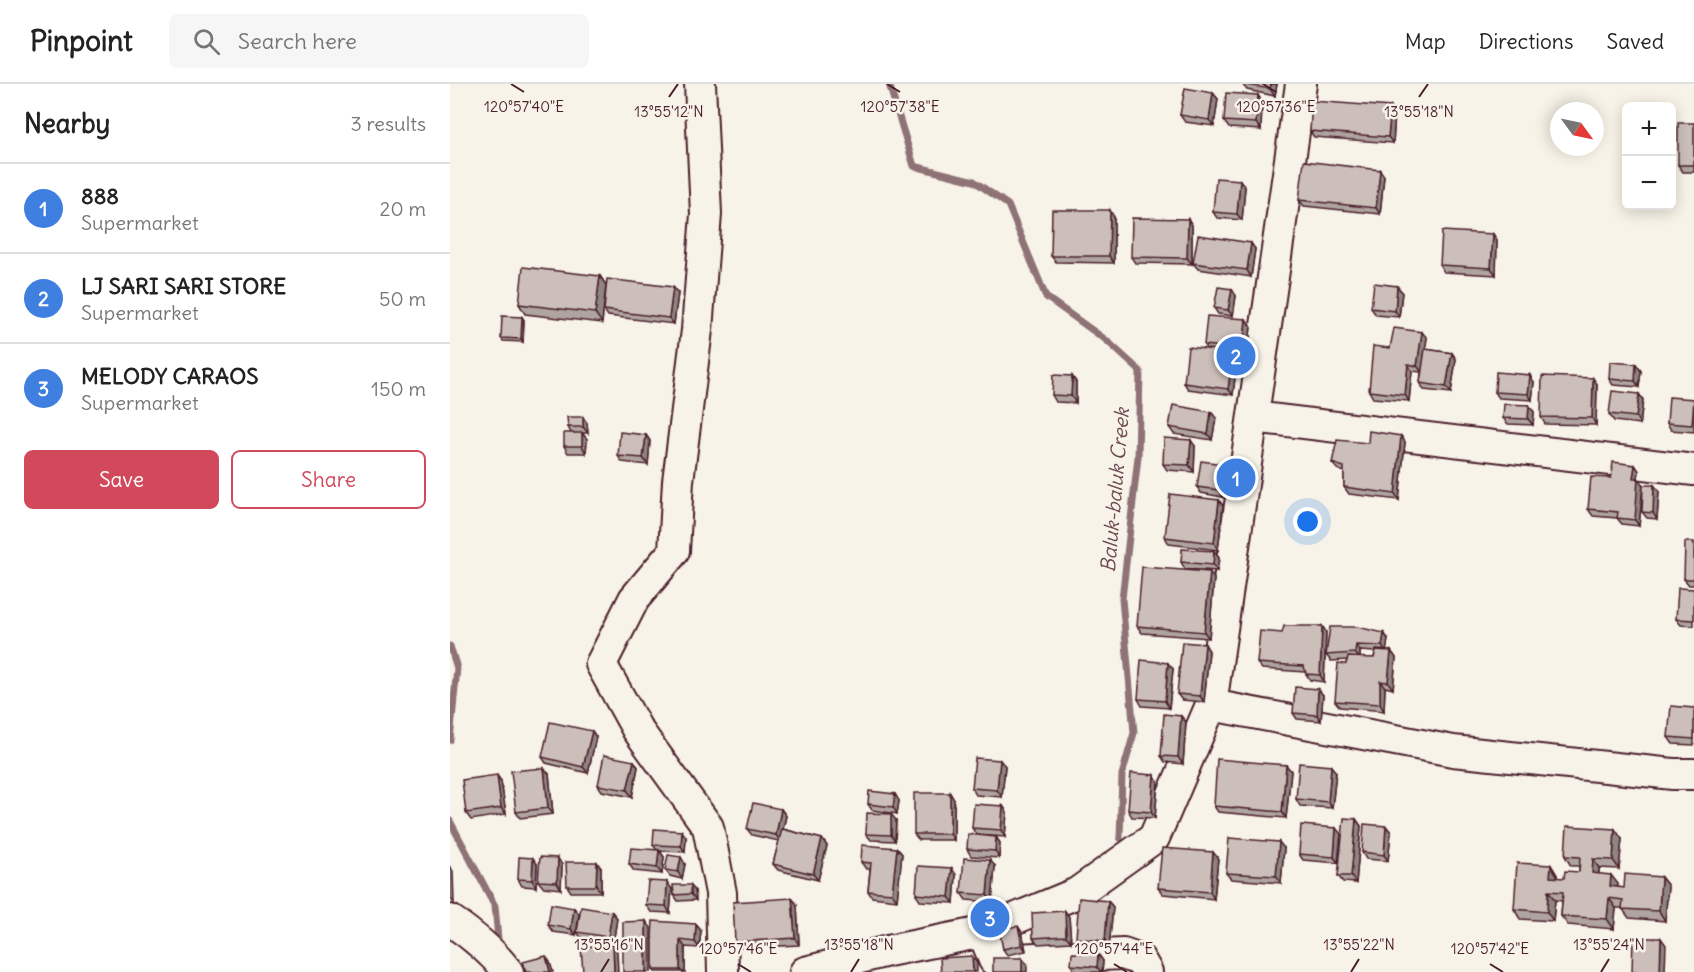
<!DOCTYPE html>
<html lang="en">
<head>
<meta charset="utf-8">
<style>
  :root { --surface:#fff; --page:#f6f6f6; --text:#222; --muted:#767676; --line:#e0e0e0; --accent:#d1495b }
  body { margin:0; font-family:Delius,sans-serif; background:var(--page); color:var(--text) }
  .controls { position:absolute; right:18px; top:18px; display:grid; overflow:hidden; border-radius:9px; box-shadow:0 3px 15px #0003 }
  .controls button { width:54px; height:54px; display:grid; place-items:center; padding:0; border:0; border-bottom:2px solid var(--line); background:var(--surface); color:var(--text); font:30px sans-serif }
  .compass { position:absolute; left:1100px; top:18px; width:54px; height:54px; border-radius:50%; background:var(--surface); box-shadow:0 3px 15px #0003; rotate:123deg }
  .you { position:absolute; left:858px; top:438px; width:21px; height:21px; margin:-15px; border:4px solid #fff; border-radius:50%; background:#1a73e8; box-shadow:0 0 0 9px #1a73e833 }
  .badge { display:grid; place-items:center; width:39px; height:39px; border-radius:50%; background:var(--accent); color:#fff; font-size:20px; font-weight:700 }
  .pin { position:absolute; translate:-50% -50%; border:3px solid #fff; box-shadow:0 2px 6px #0006 }
  .list { margin:0; padding:0; list-style:none }
  h2 { display:flex; justify-content:space-between; align-items:center; height:78px; margin:0; padding:0 24px; font-size:26px }
  h2 small { font-size:20px; font-weight:400; color:var(--muted) }
  .list li { display:grid; grid-template-columns:39px 1fr auto; gap:18px; align-items:center; box-sizing:border-box; height:90px; padding:0 24px; border-top:2px solid var(--line) }
  .list b { display:block; font-size:22px; white-space:nowrap }
  .list p { margin:0; font-size:20px; white-space:nowrap; color:var(--muted) }
  .list em { font-size:20px; font-style:normal; color:var(--muted) }
  .actions { display:flex; gap:12px; padding:18px 24px }
  .actions a { flex:1; padding:14px 0; border:2px solid var(--accent); border-radius:9px; text-align:center; font-size:21px; color:var(--accent) }
  .actions .main { background:var(--accent); color:#fff }
  .icon { flex:none; width:33px; height:33px; fill:none; stroke:currentColor; stroke-width:2; stroke-linecap:round; stroke-linejoin:round }
  .map { position:relative; flex:none; width:1244px; height:888px; overflow:hidden }
  header { display:flex; align-items:center; gap:36px; box-sizing:border-box; height:84px; padding:0 30px; background:var(--surface); border-bottom:2px solid var(--line) }
  header strong { font-size:28px }
  nav { display:flex; gap:33px; margin-inline-start:auto; font-size:21px }
  .search { width:420px; height:54px; background:var(--page); display:flex; align-items:center; gap:15px; box-sizing:border-box; padding:0 21px; border-radius:9px; color:var(--muted); font-size:22px }
  main { display:flex }
  aside { flex:1; background:var(--surface) }
  .map>svg:first-child { display:block }
</style>
</head>
<body>
<header>
<strong>Pinpoint</strong>
<div class="search"><svg class="icon" aria-label="search" viewBox="0 0 24 24"><circle cx="10" cy="10" r="6"/><path d="M15 15l6 6"/></svg>Search here</div>
<nav><a>Map</a><a>Directions</a><a>Saved</a></nav>
</header>
<main>
<aside>
<h2>Nearby<small>3 results</small></h2>
<ul class="list">
<li><span class="badge" style="background:#3f7fe0">1</span><div><b>888</b><p>Supermarket</p></div><em>20 m</em></li>
<li><span class="badge" style="background:#3f7fe0">2</span><div><b>LJ SARI SARI STORE</b><p>Supermarket</p></div><em>50 m</em></li>
<li><span class="badge" style="background:#3f7fe0">3</span><div><b>MELODY CARAOS</b><p>Supermarket</p></div><em>150 m</em></li>
</ul>
<div class="actions"><a class="main">Save</a><a>Share</a></div>
</aside>
<div class="map">
<svg width="1244" height="888" viewBox="0 0 1244 888">
  <rect width="100%" height="100%" fill="#f7f3e8"/>
  <filter id="ink" filterUnits="userSpaceOnUse"><feTurbulence type="fractalNoise" baseFrequency=".0167" numOctaves="2"/><feDisplacementMap in="SourceGraphic" scale="12" xChannelSelector="R" yChannelSelector="G"/><feConvolveMatrix kernelMatrix="1 2 1 2 8 2 1 2 1" color-interpolation-filters="sRGB"/></filter>
  <g filter="url(#ink)">
    <g fill="none" stroke-linecap="round" stroke-linejoin="round">
      <path stroke="#8e7275" stroke-width="7" d="M 439,0 L 464,82 L 524,97 L 558,121 L 596,213 L 656,256 L 690,287 L 688,373 L 672,515 L 684,649 L 672,691 L 670,754
        M 0,562 L 7,584 L 0,656
        M 0,737 L 45,822 L 48,855"/>
      <g stroke="#4a1f2b" stroke-width="34">
        <path id="minor" d="M 250,0 L 256,130 L 247,246 L 228,397 L 224,467 L 184,515 L 151,580 L 187,645 L 258,743 L 271,809 L 273,888
          M 803,333 L 1244,386
          M 761,621 L 1003,667 L 1223,690 L 1244,690
          M 0,836 C 22,851 42,867 58,888
          M 533,848 L 544,876 L 673,870 L 690,876 L 697,888
          M 355,888 L 438,867 L 533,848 L 627,809 L 704,754 L 761,621 L 851,0"/>
      </g>
      <use href="#minor" stroke="#f7f3e8" stroke-width="30"/>
    </g>
    <path fill="#afa49f" stroke="#4a1f2b" stroke-width="1.5" fill-rule="evenodd" d="M 792,0 L 827,0 L 825,12 L 797,6 Z
      M 763,9 L 768,15 L 764,42 L 735,38 L 730,31 Z
      M 808,11 L 812,18 L 811,46 L 779,44 L 774,37 Z
      M 945,29 L 943,59 L 864,53 L 860,47 Z
      M 1244,39 L 1244,88 L 1233,88 L 1228,81 Z
      M 930,86 L 934,92 L 930,130 L 854,122 L 849,116 Z
      M 795,103 L 792,136 L 767,134 L 763,128 Z
      M 664,133 L 664,179 L 606,178 L 601,172 Z
      M 738,135 L 742,141 L 742,180 L 685,179 L 681,173 Z
      M 1043,150 L 1047,156 L 1046,191 L 994,188 L 990,181 Z
      M 805,165 L 801,193 L 748,185 L 743,179 Z
      M 150,192 L 156,201 L 152,239 L 75,230 L 69,220 Z
      M 947,202 L 952,208 L 949,233 L 926,231 L 921,224 Z
      M 223,203 L 228,209 L 224,240 L 158,232 L 154,226 Z
      M 786,212 L 783,232 L 768,230 L 764,224 Z
      M 72,233 L 74,236 L 73,258 L 53,257 L 51,254 Z
      M 801,242 L 798,271 L 784,270 L 787,275 L 783,311 L 738,305 L 734,299 L 756,265 L 754,261 Z
      M 977,254 L 975,265 L 1002,269 L 1006,275 L 1001,309 L 974,306 L 970,299 L 971,288 L 962,287 L 959,317 L 923,314 L 919,307 L 940,264 Z
      M 1186,280 L 1191,287 L 1189,303 L 1163,301 L 1159,295 Z
      M 622,292 L 626,298 L 626,319 L 606,318 L 602,311 Z
      M 1084,298 L 1082,316 L 1049,314 L 1045,308 Z
      M 1147,300 L 1146,341 L 1095,340 L 1091,333 Z
      M 1189,310 L 1193,316 L 1190,340 L 1164,337 L 1159,330 Z
      M 1244,315 L 1244,348 L 1221,346 L 1217,339 Z
      M 1079,321 L 1084,328 L 1083,341 L 1058,340 L 1053,334 Z
      M 761,328 L 766,334 L 762,356 L 724,350 L 719,343 Z
      M 137,339 L 138,349 L 132,349 L 137,355 L 136,369 L 118,369 L 114,362 L 121,349 L 118,343 Z
      M 196,351 L 200,357 L 198,381 L 172,378 L 168,372 Z
      M 951,352 L 955,358 L 949,416 L 899,410 L 894,403 L 894,388 L 887,385 L 882,379 L 918,359 Z
      M 745,362 L 744,388 L 717,386 L 713,380 Z
      M 773,380 L 777,387 L 773,413 L 751,409 L 747,403 Z
      M 1185,381 L 1189,387 L 1188,394 L 1193,401 L 1189,442 L 1172,440 L 1167,434 L 1143,432 L 1138,425 L 1161,394 Z
      M 1204,401 L 1209,407 L 1207,435 L 1197,434 L 1192,428 Z
      M 769,416 L 773,422 L 768,466 L 719,460 L 715,453 Z
      M 1244,458 L 1244,501 L 1239,501 L 1234,495 Z
      M 764,467 L 769,474 L 767,487 L 735,485 L 731,478 Z
      M 764,495 L 759,554 L 692,549 L 687,542 Z
      M 1244,505 L 1244,542 L 1231,541 L 1226,535 Z
      M 872,542 L 876,548 L 874,598 L 860,596 L 855,588 L 812,585 L 807,579 L 832,549 Z
      M 934,549 L 938,555 L 936,567 L 941,567 L 946,574 L 943,605 L 935,603 L 934,627 L 890,623 L 885,617 L 897,576 L 881,577 L 876,571 ZM 910,567 L 925,568 L 924,574 L 910,574 Z
      M 755,560 L 759,567 L 754,618 L 732,616 L 727,610 Z
      M 723,585 L 719,624 L 692,622 L 688,615 Z
      M 868,605 L 873,611 L 871,637 L 847,635 L 843,629 Z
      M 1244,624 L 1244,661 L 1223,660 L 1218,653 Z
      M 731,632 L 736,638 L 733,680 L 715,678 L 711,672 Z
      M 142,647 L 146,653 L 138,689 L 96,679 L 92,673 Z
      M 184,677 L 188,683 L 182,713 L 152,707 L 148,701 Z
      M 836,681 L 841,687 L 836,734 L 768,728 L 764,722 Z
      M 555,682 L 552,713 L 526,711 L 522,704 Z
      M 886,688 L 882,724 L 850,722 L 846,715 Z
      M 99,690 L 103,730 L 70,734 L 66,728 Z
      M 51,697 L 56,730 L 21,736 L 16,729 Z
      M 708,698 L 705,734 L 682,733 L 678,726 Z
      M 500,709 L 504,716 L 504,756 L 469,756 L 464,750 Z
      M 445,710 L 449,717 L 447,730 L 422,726 L 418,720 Z
      M 553,722 L 557,728 L 555,753 L 527,751 L 522,744 Z
      M 331,725 L 336,732 L 333,745 L 372,755 L 377,762 L 368,796 L 328,786 L 323,780 L 329,757 L 302,751 L 297,745 Z
      M 906,735 L 911,742 L 906,799 L 893,798 L 888,792 Z
      M 446,736 L 445,757 L 421,756 L 416,750 Z
      M 936,742 L 941,748 L 938,777 L 916,775 L 912,768 Z
      M 891,750 L 888,779 L 853,776 L 849,770 Z
      M 236,753 L 235,768 L 210,767 L 214,773 L 212,790 L 184,787 L 179,780 L 207,766 L 203,761 Z
      M 546,753 L 550,759 L 549,774 L 521,772 L 517,765 Z
      M 1172,755 L 1169,785 L 1149,784 L 1149,790 L 1168,800 L 1167,803 L 1174,804 L 1211,793 L 1218,802 L 1215,837 L 1179,834 L 1172,824 L 1166,824 L 1164,845 L 1118,841 L 1111,832 L 1112,817 L 1105,816 L 1103,837 L 1070,835 L 1064,825 L 1101,781 L 1107,791 L 1107,794 L 1114,794 L 1129,788 L 1129,782 L 1121,782 L 1115,772 Z
      M 447,764 L 452,770 L 447,816 L 422,813 L 418,807 L 420,785 L 416,785 L 411,778 Z
      M 834,764 L 831,799 L 781,795 L 776,789 Z
      M 768,774 L 764,815 L 713,810 L 708,804 Z
      M 87,780 L 86,803 L 72,802 L 68,795 Z
      M 235,780 L 232,795 L 220,792 L 215,786 Z
      M 112,781 L 111,805 L 93,803 L 88,797 Z
      M 545,782 L 542,818 L 516,816 L 511,809 Z
      M 151,784 L 151,808 L 121,808 L 117,802 Z
      M 506,791 L 504,819 L 470,817 L 466,810 Z
      M 222,805 L 220,829 L 201,828 L 196,821 Z
      M 245,807 L 246,816 L 228,817 L 224,811 Z
      M 342,814 L 347,821 L 349,861 L 290,864 L 285,858 Z
      M 658,817 L 663,823 L 659,863 L 630,861 L 626,854 Z
      M 124,824 L 129,830 L 126,851 L 103,848 L 98,841 Z
      M 615,827 L 619,833 L 621,858 L 588,860 L 583,854 Z
      M 162,828 L 167,834 L 163,860 L 132,855 L 127,848 Z
      M 246,840 L 251,847 L 249,864 L 235,863 L 235,888 L 205,888 L 203,886 L 203,857 L 202,854 Z
      M 572,848 L 576,867 L 557,871 L 553,865 Z
      M 648,870 L 653,877 L 652,888 L 625,888 L 621,881 Z"/>
    <path fill="#8f8682" stroke="#4a1f2b" stroke-width="1.5" d="M 821,0 L 827,0 L 825,12 L 820,5 Z
      M 763,9 L 768,15 L 764,42 L 759,36 Z
      M 808,11 L 812,18 L 811,46 L 806,39 Z
      M 941,23 L 945,29 L 943,59 L 938,53 Z
      M 930,86 L 934,92 L 930,130 L 926,124 Z
      M 790,96 L 795,103 L 792,136 L 787,130 Z
      M 660,126 L 664,133 L 664,179 L 659,172 Z
      M 738,135 L 742,141 L 742,180 L 737,174 Z
      M 1043,150 L 1047,156 L 1046,191 L 1041,184 Z
      M 801,159 L 805,165 L 801,193 L 797,186 Z
      M 150,192 L 156,201 L 152,239 L 145,229 Z
      M 947,202 L 952,208 L 949,233 L 945,227 Z
      M 223,203 L 228,209 L 224,240 L 219,234 Z
      M 782,205 L 786,212 L 783,232 L 778,226 Z
      M 72,233 L 74,236 L 73,258 L 71,255 Z
      M 796,235 L 801,242 L 798,271 L 793,265 Z
      M 972,248 L 977,254 L 972,288 L 967,282 Z
      M 783,268 L 787,275 L 783,311 L 778,305 Z
      M 1002,269 L 1006,275 L 1001,309 L 996,303 Z
      M 958,280 L 962,287 L 959,317 L 955,311 Z
      M 1186,280 L 1191,287 L 1189,303 L 1185,297 Z
      M 1080,291 L 1084,298 L 1082,316 L 1078,310 Z
      M 622,292 L 626,298 L 626,319 L 621,312 Z
      M 1143,294 L 1147,300 L 1146,341 L 1142,334 Z
      M 1189,310 L 1193,316 L 1190,340 L 1186,333 Z
      M 1079,321 L 1084,328 L 1083,341 L 1078,335 Z
      M 761,328 L 766,334 L 762,356 L 758,350 Z
      M 133,333 L 137,339 L 138,349 L 133,343 Z
      M 132,349 L 137,355 L 136,369 L 132,362 Z
      M 196,351 L 200,357 L 198,381 L 193,374 Z
      M 951,352 L 955,358 L 949,416 L 945,410 Z
      M 741,356 L 745,362 L 744,388 L 739,381 Z
      M 773,380 L 777,387 L 773,413 L 769,406 Z
      M 1185,381 L 1189,387 L 1188,394 L 1193,401 L 1189,442 L 1185,436 L 1183,394 Z
      M 1204,401 L 1209,407 L 1207,435 L 1203,429 Z
      M 769,416 L 773,422 L 768,466 L 764,459 Z
      M 764,467 L 769,474 L 767,487 L 763,481 Z
      M 760,488 L 764,495 L 759,554 L 754,548 Z
      M 872,542 L 876,548 L 874,598 L 870,591 Z
      M 934,549 L 938,555 L 936,569 L 932,562 Z
      M 755,560 L 759,567 L 754,618 L 750,612 Z
      M 906,561 L 910,567 L 910,575 L 905,569 Z
      M 941,567 L 946,574 L 943,605 L 938,598 Z
      M 718,579 L 723,585 L 719,624 L 715,617 Z
      M 930,597 L 935,603 L 934,627 L 930,620 Z
      M 868,605 L 873,611 L 871,637 L 867,631 Z
      M 731,632 L 736,638 L 733,680 L 728,673 Z
      M 142,647 L 146,653 L 138,689 L 133,683 Z
      M 550,676 L 555,682 L 552,713 L 547,706 Z
      M 184,677 L 188,683 L 182,713 L 177,706 Z
      M 836,681 L 841,687 L 836,734 L 832,728 Z
      M 881,682 L 886,688 L 882,724 L 878,718 Z
      M 94,684 L 99,690 L 103,730 L 98,724 Z
      M 47,691 L 51,697 L 56,730 L 51,724 Z
      M 704,691 L 708,698 L 705,734 L 701,728 Z
      M 500,709 L 504,716 L 504,756 L 500,750 Z
      M 445,710 L 449,717 L 447,730 L 443,723 Z
      M 553,722 L 557,728 L 555,753 L 551,746 Z
      M 331,725 L 336,732 L 330,757 L 326,751 Z
      M 441,730 L 446,736 L 445,757 L 441,751 Z
      M 906,735 L 911,742 L 906,799 L 901,792 Z
      M 936,742 L 941,748 L 938,777 L 934,771 Z
      M 886,744 L 891,750 L 888,779 L 884,773 Z
      M 1165,745 L 1172,755 L 1169,785 L 1163,776 Z
      M 232,747 L 236,753 L 235,768 L 231,762 Z
      M 546,753 L 550,759 L 549,774 L 545,767 Z
      M 372,755 L 377,762 L 368,796 L 363,790 Z
      M 829,758 L 834,764 L 831,799 L 826,792 Z
      M 447,764 L 452,770 L 447,816 L 442,809 Z
      M 209,766 L 214,773 L 212,790 L 207,784 Z
      M 763,768 L 768,774 L 764,815 L 760,808 Z
      M 231,773 L 235,780 L 232,795 L 228,788 Z
      M 83,774 L 87,780 L 86,803 L 82,796 Z
      M 108,774 L 112,781 L 111,805 L 107,798 Z
      M 1143,775 L 1149,784 L 1148,798 L 1142,789 Z
      M 540,776 L 545,782 L 542,818 L 537,811 Z
      M 147,778 L 151,784 L 151,808 L 146,802 Z
      M 1101,781 L 1107,791 L 1106,803 L 1100,793 Z
      M 0,783 L 3,787 L 4,819 L 0,814 Z
      M 502,784 L 506,791 L 504,819 L 499,813 Z
      M 1161,791 L 1168,800 L 1166,811 L 1160,802 Z
      M 1211,793 L 1218,802 L 1215,837 L 1209,827 Z
      M 217,798 L 222,805 L 220,829 L 216,822 Z
      M 241,801 L 245,807 L 246,816 L 241,810 Z
      M 1098,807 L 1105,816 L 1103,837 L 1097,828 Z
      M 342,814 L 347,821 L 349,861 L 345,854 Z
      M 1159,814 L 1166,824 L 1164,845 L 1157,835 Z
      M 658,817 L 663,823 L 659,863 L 655,857 Z
      M 124,824 L 129,830 L 126,851 L 121,845 Z
      M 615,827 L 619,833 L 621,858 L 616,852 Z
      M 162,828 L 167,834 L 163,860 L 158,853 Z
      M 196,837 L 201,844 L 201,888 L 196,888 Z
      M 246,840 L 251,847 L 249,864 L 245,858 Z
      M 568,842 L 572,848 L 576,867 L 572,861 Z
      M 1211,854 L 1216,861 L 1215,888 L 1210,888 Z
      M 230,856 L 235,863 L 235,888 L 232,888 L 230,886 Z
      M 163,861 L 167,867 L 168,888 L 164,888 Z
      M 648,870 L 653,877 L 652,888 L 651,888 L 647,883 Z
      M 96,872 L 100,878 L 103,888 L 100,888 Z
      M 522,872 L 527,879 L 527,888 L 523,888 Z
      M 572,874 L 577,880 L 577,888 L 572,888 Z"/>
    <path fill="#ccbfb9" stroke="#4a1f2b" stroke-width="1.5" d="M 792,0 L 821,0 L 820,5 Z
      M 735,4 L 763,9 L 759,36 L 730,31 Z
      M 776,9 L 808,11 L 806,39 L 774,37 Z
      M 862,17 L 941,23 L 938,53 L 860,47 Z
      M 1228,39 L 1244,39 L 1244,81 L 1228,81 Z
      M 854,77 L 930,86 L 926,124 L 849,116 Z
      M 766,94 L 790,96 L 787,130 L 763,128 Z
      M 602,126 L 660,126 L 659,172 L 601,172 Z
      M 682,134 L 738,135 L 737,174 L 681,173 Z
      M 992,147 L 1043,150 L 1041,184 L 990,181 Z
      M 748,151 L 801,159 L 797,186 L 743,179 Z
      M 73,183 L 150,192 L 145,229 L 69,220 Z
      M 157,195 L 223,203 L 219,234 L 154,226 Z
      M 924,199 L 947,202 L 945,227 L 921,224 Z
      M 768,203 L 782,205 L 778,226 L 764,224 Z
      M 52,232 L 72,233 L 71,255 L 51,254 Z
      M 757,232 L 796,235 L 793,265 L 754,261 Z
      M 944,244 L 972,248 L 967,282 L 958,280 L 955,311 L 919,307 L 923,262 L 940,264 Z
      M 738,263 L 783,268 L 778,305 L 734,299 Z
      M 975,265 L 1002,269 L 996,303 L 970,299 Z
      M 1160,278 L 1186,280 L 1185,297 L 1159,295 Z
      M 1046,288 L 1080,291 L 1078,310 L 1045,308 Z
      M 603,291 L 622,292 L 621,312 L 602,311 Z
      M 1092,292 L 1143,294 L 1142,334 L 1091,333 Z
      M 1162,307 L 1189,310 L 1186,333 L 1159,330 Z
      M 1219,313 L 1244,315 L 1242,341 L 1217,339 Z
      M 1054,320 L 1079,321 L 1078,335 L 1053,334 Z
      M 723,321 L 761,328 L 758,350 L 719,343 Z
      M 117,333 L 133,333 L 133,343 L 118,343 Z
      M 919,347 L 951,352 L 945,410 L 894,403 L 894,383 L 882,379 L 887,356 L 918,359 Z
      M 170,348 L 196,351 L 193,374 L 168,372 Z
      M 114,349 L 132,349 L 132,362 L 114,362 Z
      M 714,354 L 741,356 L 739,381 L 713,380 Z
      M 751,377 L 773,380 L 769,406 L 747,403 Z
      M 1163,378 L 1185,381 L 1183,394 L 1188,394 L 1185,436 L 1167,434 L 1168,428 L 1138,425 L 1141,393 L 1161,394 Z
      M 1193,401 L 1204,401 L 1203,429 L 1192,428 Z
      M 720,410 L 769,416 L 764,459 L 715,453 Z
      M 1235,458 L 1244,458 L 1244,495 L 1234,495 Z
      M 732,465 L 764,467 L 763,481 L 731,478 Z
      M 692,483 L 760,488 L 754,548 L 687,542 Z
      M 1228,504 L 1244,505 L 1244,536 L 1226,535 Z
      M 834,542 L 872,542 L 870,591 L 856,590 L 854,582 L 807,579 L 810,547 L 832,549 Z
      M 880,543 L 907,543 L 934,549 L 932,562 L 906,561 L 905,569 L 876,571 Z
      M 732,558 L 755,560 L 750,612 L 727,610 Z
      M 926,566 L 941,567 L 938,598 L 930,597 L 930,620 L 885,617 L 888,579 L 896,580 L 898,573 L 924,574 Z
      M 691,576 L 718,579 L 715,617 L 688,615 Z
      M 845,603 L 868,605 L 867,631 L 843,629 Z
      M 1221,622 L 1244,624 L 1244,655 L 1218,653 Z
      M 714,630 L 731,632 L 728,673 L 711,672 Z
      M 100,638 L 142,647 L 133,683 L 92,673 Z
      M 154,671 L 184,677 L 177,706 L 148,701 Z
      M 525,674 L 550,676 L 547,706 L 522,704 Z
      M 767,675 L 836,681 L 832,728 L 764,722 Z
      M 849,679 L 881,682 L 878,718 L 846,715 Z
      M 94,684 L 98,724 L 66,728 L 61,687 Z
      M 681,689 L 704,691 L 701,728 L 678,726 Z
      M 47,691 L 51,724 L 16,729 L 12,696 Z
      M 419,707 L 445,710 L 443,723 L 418,720 Z
      M 464,709 L 500,709 L 500,750 L 464,750 Z
      M 303,719 L 331,725 L 326,751 L 297,745 Z
      M 524,720 L 553,722 L 551,746 L 522,744 Z
      M 417,729 L 441,730 L 441,751 L 416,750 Z
      M 894,734 L 906,735 L 901,792 L 888,792 Z
      M 914,740 L 936,742 L 934,771 L 912,768 Z
      M 851,741 L 886,744 L 884,773 L 849,770 Z
      M 1117,742 L 1165,745 L 1163,776 L 1143,775 L 1142,789 L 1161,791 L 1160,802 L 1174,804 L 1175,790 L 1211,793 L 1209,827 L 1172,825 L 1173,816 L 1159,814 L 1157,835 L 1111,832 L 1113,808 L 1098,807 L 1097,828 L 1064,825 L 1067,779 L 1101,781 L 1100,793 L 1114,794 L 1115,787 L 1129,788 L 1130,773 L 1115,772 Z
      M 204,745 L 232,747 L 231,762 L 203,761 Z
      M 332,745 L 372,755 L 363,790 L 323,780 Z
      M 518,750 L 546,753 L 545,767 L 517,765 Z
      M 779,754 L 829,758 L 826,792 L 776,789 Z
      M 412,761 L 447,764 L 442,809 L 418,807 L 421,779 L 411,778 Z
      M 181,764 L 209,766 L 207,784 L 179,780 Z
      M 712,764 L 763,768 L 760,808 L 708,804 Z
      M 218,771 L 231,773 L 228,788 L 215,786 Z
      M 69,773 L 83,774 L 82,796 L 68,795 Z
      M 90,773 L 108,774 L 107,798 L 88,797 Z
      M 514,774 L 540,776 L 537,811 L 511,809 Z
      M 116,778 L 147,778 L 146,802 L 117,802 Z
      M 468,782 L 502,784 L 499,813 L 466,810 Z
      M 198,797 L 217,798 L 216,822 L 196,821 Z
      M 223,801 L 241,801 L 241,810 L 224,811 Z
      M 342,814 L 345,854 L 285,858 L 283,818 Z
      M 629,814 L 658,817 L 655,857 L 626,854 Z
      M 101,820 L 124,824 L 121,845 L 98,841 Z
      M 131,823 L 162,828 L 158,853 L 127,848 Z
      M 615,827 L 616,852 L 583,854 L 582,829 Z
      M 196,837 L 196,888 L 173,888 L 173,838 Z
      M 203,837 L 246,840 L 245,858 L 230,856 L 230,886 L 203,886 L 203,854 L 202,854 Z
      M 568,842 L 572,861 L 553,865 L 549,845 Z
      M 1183,854 L 1211,854 L 1210,888 L 1182,888 Z
      M 163,861 L 164,888 L 133,888 L 131,863 Z
      M 622,869 L 648,870 L 647,883 L 621,881 Z
      M 96,872 L 100,888 L 76,888 L 73,878 Z
      M 522,872 L 523,888 L 491,888 L 490,874 Z
      M 543,874 L 572,874 L 572,888 L 543,888 Z"/>
  </g>
  <path fill="none" stroke="#4a1f2b" stroke-width="2" d="M 61,0 L 74,8M 437,0 L 450,8M 813,0 L 826,8M 219,13 L 228,0M 969,13 L 978,0M 288,880 L 301,888M 664,880 L 677,888M 1040,880 L 1053,888M 151,888 L 159,875M 401,888 L 409,875M 901,888 L 909,875M 1151,888 L 1159,875"/>
  <g text-anchor="middle" stroke-width="5" stroke-linejoin="round" paint-order="stroke">
    <g font-size="20" font-style="italic" fill="#6c4950" stroke="#f7f3e8">
      <text transform="translate(665 406) rotate(-85)" y="7">Baluk-baluk Creek</text>
    </g>
  </g>
  <g font-size="15" text-anchor="middle" fill="#4a1f2b" stroke="#f7f3e8" stroke-width="5" stroke-linejoin="round" paint-order="stroke">
    <text x="450" y="28">120°57'38"E</text>
    <text x="826" y="28">120°57'36"E</text>
    <text x="74" y="28">120°57'40"E</text>
    <text x="219" y="33">13°55'12"N</text>
    <text x="969" y="33">13°55'18"N</text>
    <text x="159" y="866">13°55'16"N</text>
    <text x="409" y="866">13°55'18"N</text>
    <text x="909" y="866">13°55'22"N</text>
    <text x="1159" y="866">13°55'24"N</text>
    <text x="288" y="870">120°57'46"E</text>
    <text x="664" y="870">120°57'44"E</text>
    <text x="1040" y="870">120°57'42"E</text>
  </g>
</svg>
<div class="controls">
<button>+</button>
<button>−</button>
</div>
<svg class="compass" viewBox="-18 -18 36 36"><path d="M0-13l5 13h-10z" fill="#e53935"/><path d="M0 13l5-13h-10z" fill="#767676"/></svg>
<div class="you"></div>
<div class="pin badge" style="left:786px;top:394px;background:#3f7fe0">1</div>
<div class="pin badge" style="left:786px;top:272px;background:#3f7fe0">2</div>
<div class="pin badge" style="left:540px;top:834px;background:#3f7fe0">3</div>
</div>
</main>
</body>
</html>
